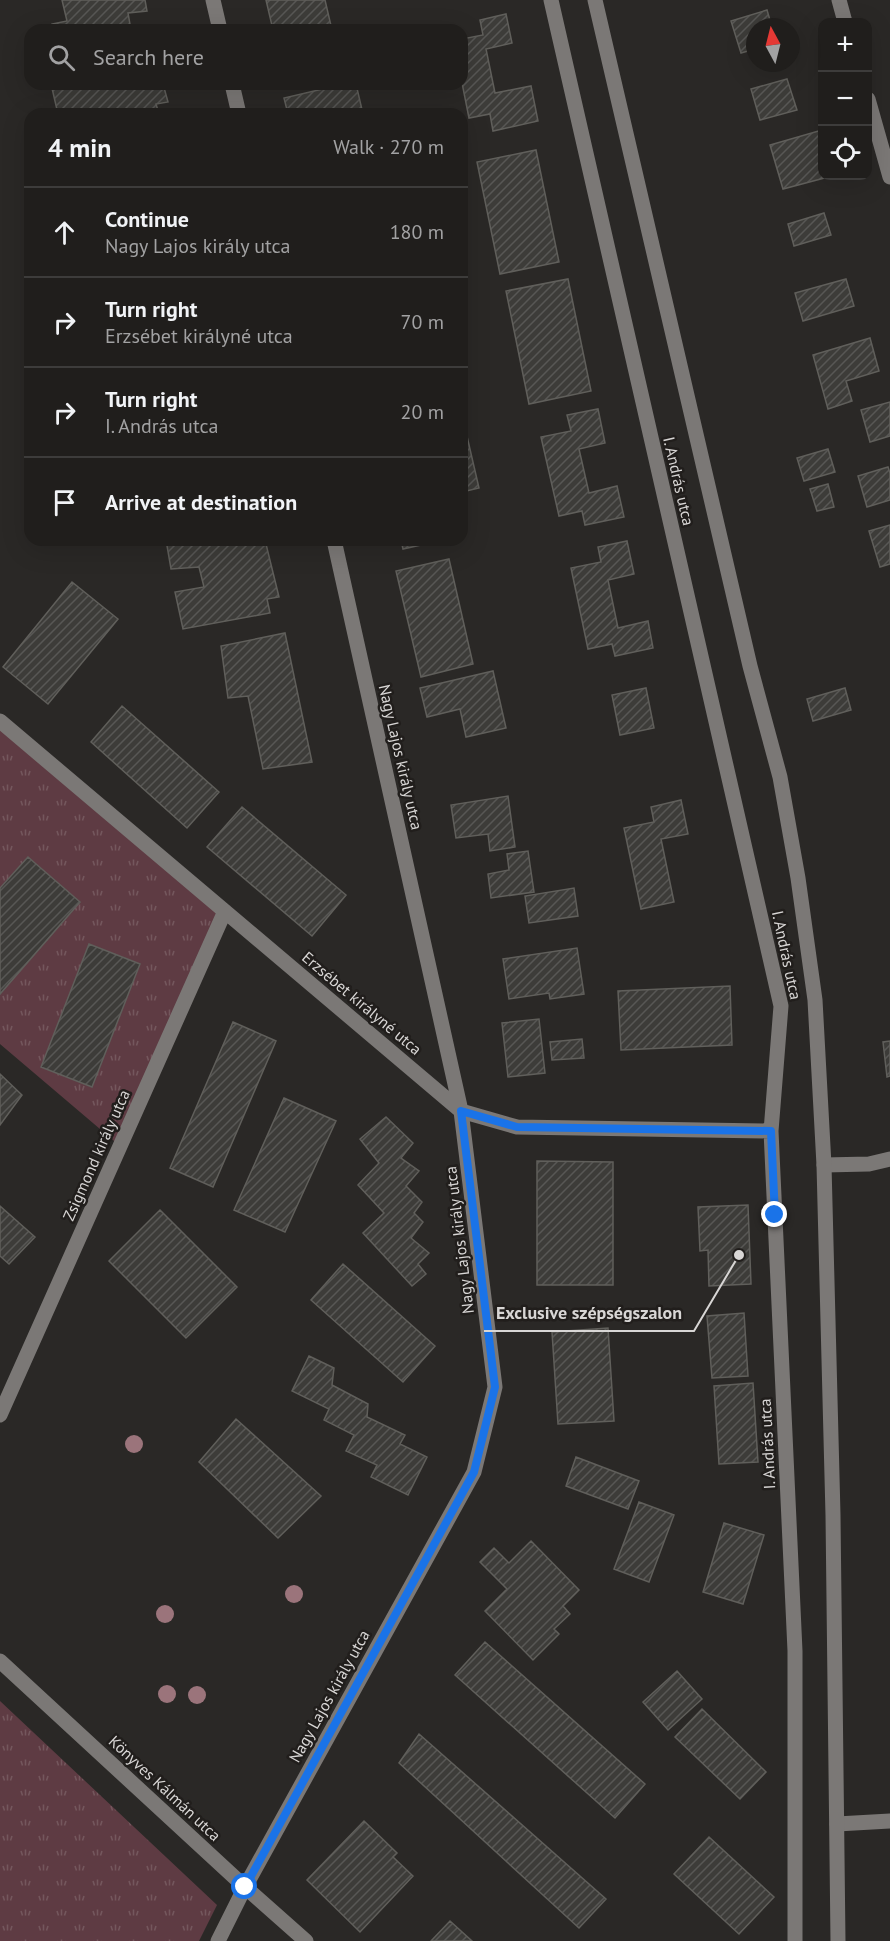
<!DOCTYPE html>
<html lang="en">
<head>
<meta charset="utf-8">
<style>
  :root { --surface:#201e1c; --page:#282725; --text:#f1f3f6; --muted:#a2a2a3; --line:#3d3c3b }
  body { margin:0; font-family:"PT Sans",sans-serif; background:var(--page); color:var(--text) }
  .controls { position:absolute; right:18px; top:18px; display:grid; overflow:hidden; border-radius:12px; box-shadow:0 6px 24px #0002 }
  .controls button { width:54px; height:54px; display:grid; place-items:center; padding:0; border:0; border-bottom:2px solid var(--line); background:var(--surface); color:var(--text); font:30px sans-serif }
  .compass { position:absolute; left:746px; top:18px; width:54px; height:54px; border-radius:50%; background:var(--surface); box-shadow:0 6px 24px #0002; rotate:353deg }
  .stop { position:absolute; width:18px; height:18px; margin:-14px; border:4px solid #1a73e8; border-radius:50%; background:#fff }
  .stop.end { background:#1a73e8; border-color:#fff; box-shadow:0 2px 6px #0008 }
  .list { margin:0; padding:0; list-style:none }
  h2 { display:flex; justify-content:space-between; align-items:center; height:78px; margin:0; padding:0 24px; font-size:26px }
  h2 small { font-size:20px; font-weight:400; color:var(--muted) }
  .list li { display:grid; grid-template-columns:39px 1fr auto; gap:18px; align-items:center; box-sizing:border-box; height:90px; padding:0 24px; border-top:2px solid var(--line) }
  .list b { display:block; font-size:22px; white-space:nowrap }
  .list p { margin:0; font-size:20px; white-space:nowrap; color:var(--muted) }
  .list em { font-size:20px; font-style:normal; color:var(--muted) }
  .icon { flex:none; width:33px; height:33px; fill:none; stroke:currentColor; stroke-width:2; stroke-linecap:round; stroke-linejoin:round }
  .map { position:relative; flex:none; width:890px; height:1941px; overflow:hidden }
  .search { position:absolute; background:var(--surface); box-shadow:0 6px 24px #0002; left:24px; top:24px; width:444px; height:66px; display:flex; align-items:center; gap:15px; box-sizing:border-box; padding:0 21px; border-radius:18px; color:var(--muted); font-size:22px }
  .panel { position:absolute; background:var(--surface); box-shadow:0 6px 24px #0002; left:24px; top:108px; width:444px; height:438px; border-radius:18px }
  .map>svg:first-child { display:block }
</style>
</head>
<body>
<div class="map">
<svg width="890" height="1941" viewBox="0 0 890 1941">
  <defs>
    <pattern id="grass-tufts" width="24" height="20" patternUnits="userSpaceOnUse" patternTransform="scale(1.5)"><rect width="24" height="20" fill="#5e3b43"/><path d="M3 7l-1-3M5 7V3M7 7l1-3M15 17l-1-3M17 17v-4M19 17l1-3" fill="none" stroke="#74575d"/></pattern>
    <pattern id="building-hatch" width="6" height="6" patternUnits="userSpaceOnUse" patternTransform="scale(1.5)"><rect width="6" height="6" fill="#3d3c39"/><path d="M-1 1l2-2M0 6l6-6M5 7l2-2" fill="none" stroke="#585755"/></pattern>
  </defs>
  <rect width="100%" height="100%" fill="#2a2826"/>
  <path fill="url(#grass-tufts)" d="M 0,721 L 225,911 L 120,1146 L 0,1044 Z
    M 0,1701 L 217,1905 L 199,1941 L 0,1941 Z"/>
  <path fill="url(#building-hatch)" stroke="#605f5b" stroke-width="1.5" d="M 62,0 L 145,0 L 147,11 L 128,13 L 131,30 L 53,30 L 52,24 L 67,21 Z
    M 266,0 L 325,0 L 332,30 L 273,30 Z
    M 767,10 L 772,27 L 755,27 L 755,49 L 741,53 L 731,21 Z
    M 506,14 L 512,43 L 486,49 L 495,93 L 531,86 L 538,121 L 493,131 L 490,114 L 469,118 L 462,83 L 462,39 L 483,35 L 480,20 Z
    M 787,79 L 797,110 L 760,120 L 751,89 Z
    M 51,84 L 163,84 L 168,102 L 156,104 L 159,114 L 58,114 Z
    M 344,84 L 356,84 L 363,114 L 288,114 L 284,98 Z
    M 822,130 L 822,176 L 832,176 L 783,189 L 770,145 Z
    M 536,150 L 559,262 L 500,274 L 477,162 Z
    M 824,213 L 831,235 L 794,246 L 788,224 Z
    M 568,279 L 591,391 L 529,404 L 506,291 Z
    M 846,279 L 854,306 L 803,321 L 795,293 Z
    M 870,338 L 879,371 L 846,381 L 852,401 L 828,409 L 813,355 Z
    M 890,402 L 890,436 L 870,442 L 861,410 Z
    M 598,409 L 605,443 L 579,449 L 589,493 L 617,486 L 624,517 L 585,525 L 582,511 L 559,516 L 541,437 L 571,431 L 567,415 Z
    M 466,432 L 479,488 L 462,492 L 462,433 Z
    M 828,449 L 835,472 L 804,481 L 797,458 Z
    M 888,467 L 890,473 L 890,500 L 867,507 L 858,476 Z
    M 828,484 L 834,507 L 817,511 L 810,489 Z
    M 890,525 L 890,564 L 880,567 L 869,531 Z
    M 166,540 L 265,540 L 279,597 L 267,599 L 270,613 L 183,629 L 175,592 L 204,587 L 199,567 L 171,569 Z
    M 401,540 L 443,540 L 403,549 Z
    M 627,541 L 634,574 L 608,580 L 618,628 L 648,621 L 653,648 L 615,656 L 612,644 L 588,649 L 571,568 L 601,562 L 598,547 Z
    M 449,559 L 473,664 L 421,677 L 396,571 Z
    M 72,582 L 118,619 L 48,704 L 3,667 Z
    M 285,633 L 312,762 L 263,769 L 248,696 L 228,698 L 221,646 Z
    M 493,671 L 506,728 L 466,737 L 460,709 L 427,717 L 420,688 Z
    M 646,688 L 654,728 L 620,735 L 612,695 Z
    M 845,688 L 851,710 L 813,721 L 807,699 Z
    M 122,706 L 219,792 L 187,828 L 91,742 Z
    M 508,796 L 515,847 L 490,851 L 488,834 L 456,838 L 451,805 Z
    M 681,800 L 688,834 L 661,839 L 674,902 L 641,909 L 624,828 L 654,822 L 651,807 Z
    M 242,807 L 346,895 L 312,936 L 207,847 Z
    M 528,851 L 534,892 L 491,898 L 488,874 L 509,870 L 507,854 Z
    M 28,857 L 80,902 L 0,994 L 0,888 Z
    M 574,888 L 578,916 L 529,923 L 525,896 Z
    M 89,944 L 140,964 L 92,1087 L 41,1067 Z
    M 577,948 L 584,994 L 550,999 L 549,993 L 509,999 L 503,959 Z
    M 730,986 L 732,1045 L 621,1050 L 618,991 Z
    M 539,1019 L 545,1073 L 508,1077 L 502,1023 Z
    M 233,1022 L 276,1041 L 213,1187 L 170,1168 Z
    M 582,1039 L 584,1058 L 552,1060 L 550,1042 Z
    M 890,1041 L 890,1076 L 887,1077 L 883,1042 Z
    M 0,1074 L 22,1095 L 0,1125 Z
    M 284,1098 L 336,1121 L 285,1232 L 234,1210 Z
    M 386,1117 L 413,1143 L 401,1158 L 419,1171 L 406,1186 L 422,1202 L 414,1213 L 423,1222 L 411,1238 L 429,1253 L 418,1264 L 426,1274 L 412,1286 L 363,1233 L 384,1213 L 358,1185 L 379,1163 L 360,1139 Z
    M 537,1161 L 613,1162 L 613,1285 L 537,1285 Z
    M 748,1205 L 751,1284 L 709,1286 L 708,1250 L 700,1251 L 698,1207 Z
    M 0,1206 L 35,1237 L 9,1264 L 0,1256 Z
    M 160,1210 L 237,1287 L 186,1338 L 109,1261 Z
    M 343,1264 L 435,1346 L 403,1382 L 311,1300 Z
    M 744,1313 L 748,1376 L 712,1378 L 707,1316 Z
    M 608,1328 L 614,1421 L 558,1424 L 552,1332 Z
    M 309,1356 L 334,1368 L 332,1385 L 368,1404 L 367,1417 L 405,1435 L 400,1444 L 427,1457 L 408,1495 L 371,1477 L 377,1465 L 346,1451 L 354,1435 L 324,1420 L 329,1409 L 292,1391 Z
    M 753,1383 L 758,1462 L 719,1464 L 714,1386 Z
    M 236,1419 L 321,1496 L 278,1538 L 199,1462 Z
    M 576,1457 L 639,1481 L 628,1509 L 566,1486 Z
    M 639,1502 L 674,1515 L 649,1582 L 614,1569 Z
    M 724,1523 L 764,1535 L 743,1604 L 703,1592 Z
    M 531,1541 L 579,1590 L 563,1606 L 570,1614 L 554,1629 L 559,1634 L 533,1660 L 485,1611 L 507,1589 L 480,1562 L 494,1548 L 509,1563 Z
    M 485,1642 L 645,1784 L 615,1818 L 455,1675 Z
    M 677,1671 L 702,1699 L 668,1730 L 643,1702 Z
    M 702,1709 L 766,1772 L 740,1799 L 675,1737 Z
    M 419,1734 L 606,1899 L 579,1928 L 399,1763 Z
    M 364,1821 L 397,1853 L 393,1857 L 413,1876 L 360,1932 L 307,1880 Z
    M 709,1837 L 774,1897 L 739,1934 L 674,1874 Z
    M 450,1921 L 472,1941 L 431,1941 Z"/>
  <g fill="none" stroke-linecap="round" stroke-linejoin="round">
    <path stroke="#7b7876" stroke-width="15" d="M 213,0 L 220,30
      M 551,0 L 781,1006 L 771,1131 L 795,1651 L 795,1941
      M 839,0 L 845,22
      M 232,84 L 239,114
      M 868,99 L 890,177
      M 0,721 L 461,1111 L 517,1127 L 771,1131
      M 824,1165 L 869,1164 L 890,1159
      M 0,1415 L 225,911
      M 0,1661 L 245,1887 L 306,1941
      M 837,1824 L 890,1821
      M 218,1941 L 245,1887 L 474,1472 L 495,1387 L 461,1111 L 334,540"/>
    <path stroke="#7b7876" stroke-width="15" d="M 595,0 L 750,666 L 780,777 L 798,878 L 815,1000 L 824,1165 L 833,1515 L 838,1941"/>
  </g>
  <g fill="#9b747b">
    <circle cx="134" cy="1444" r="9"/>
    <circle cx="294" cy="1594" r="9"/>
    <circle cx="165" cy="1614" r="9"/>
    <circle cx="167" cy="1694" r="9"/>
    <circle cx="197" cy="1695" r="9"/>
  </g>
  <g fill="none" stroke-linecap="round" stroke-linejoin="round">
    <path stroke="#1a73e8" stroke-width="8" d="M 245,1887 L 474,1472 L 495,1387 L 461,1111 L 517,1127 L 771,1131 L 775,1215"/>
  </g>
  <g text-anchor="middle" stroke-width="5" stroke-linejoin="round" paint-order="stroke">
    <g font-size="16" fill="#d8d6d5" stroke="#211e1c">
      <text transform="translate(679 481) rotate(77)" y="6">I. András utca</text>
      <text transform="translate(401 757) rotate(77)" y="6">Nagy Lajos király utca</text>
      <text transform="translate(787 955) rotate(78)" y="6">I. András utca</text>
      <text transform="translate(362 1003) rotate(40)" y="6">Erzsébet királyné utca</text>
      <text transform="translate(96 1155) rotate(-66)" y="6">Zsigmond király utca</text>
      <text transform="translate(459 1240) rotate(-97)" y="6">Nagy Lajos király utca</text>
      <text transform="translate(767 1444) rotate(-93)" y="6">I. András utca</text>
      <text transform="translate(329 1696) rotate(-61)" y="6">Nagy Lajos király utca</text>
      <text transform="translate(165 1788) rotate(43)" y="6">Könyves Kálmán utca</text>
    </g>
  </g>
  <path fill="none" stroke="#d8d6d5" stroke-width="2" d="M739 1255L694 1331H484"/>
  <circle fill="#d8d6d5" stroke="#211e1c" stroke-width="2" cx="739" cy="1255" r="6"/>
  <g font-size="18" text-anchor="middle" font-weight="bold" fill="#d8d6d5" stroke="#211e1c" stroke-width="5" stroke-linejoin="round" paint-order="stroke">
    <text x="589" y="1319">Exclusive szépségszalon</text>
  </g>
</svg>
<div class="controls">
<button>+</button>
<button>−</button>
<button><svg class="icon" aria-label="locate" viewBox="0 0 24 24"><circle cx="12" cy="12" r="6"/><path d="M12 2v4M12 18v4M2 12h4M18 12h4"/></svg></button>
</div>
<svg class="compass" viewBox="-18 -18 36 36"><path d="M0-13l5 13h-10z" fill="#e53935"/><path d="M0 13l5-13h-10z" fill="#a2a2a3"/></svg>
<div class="stop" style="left:245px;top:1887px"></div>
<div class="stop end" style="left:775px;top:1215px"></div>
<div class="search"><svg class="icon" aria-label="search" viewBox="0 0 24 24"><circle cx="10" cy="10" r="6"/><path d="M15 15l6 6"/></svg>Search here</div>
<section class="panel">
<h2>4 min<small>Walk · 270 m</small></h2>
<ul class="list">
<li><svg class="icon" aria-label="ahead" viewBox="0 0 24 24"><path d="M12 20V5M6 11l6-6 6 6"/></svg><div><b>Continue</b><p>Nagy Lajos király utca</p></div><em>180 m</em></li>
<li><svg class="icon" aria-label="right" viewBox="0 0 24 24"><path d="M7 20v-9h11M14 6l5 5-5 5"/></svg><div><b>Turn right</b><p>Erzsébet királyné utca</p></div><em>70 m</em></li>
<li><svg class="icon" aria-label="right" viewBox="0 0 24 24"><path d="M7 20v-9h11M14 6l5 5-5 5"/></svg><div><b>Turn right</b><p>I. András utca</p></div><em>20 m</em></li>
<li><svg class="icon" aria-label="arrive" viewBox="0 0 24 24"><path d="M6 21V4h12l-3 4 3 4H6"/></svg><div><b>Arrive at destination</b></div></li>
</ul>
</section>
</div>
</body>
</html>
